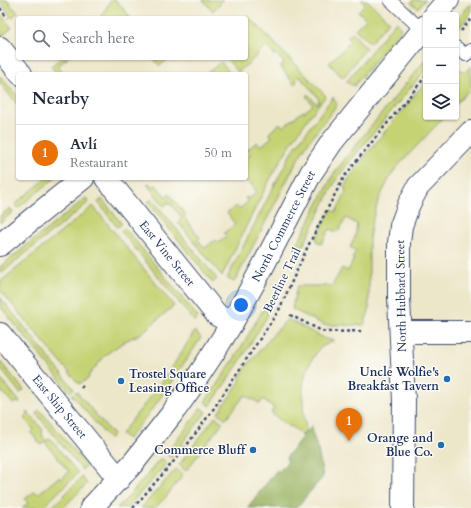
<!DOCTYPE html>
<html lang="en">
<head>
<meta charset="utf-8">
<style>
  :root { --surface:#fff; --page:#f6f6f7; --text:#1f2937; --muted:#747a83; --line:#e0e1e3; --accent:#db2777 }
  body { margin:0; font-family:Cardo,serif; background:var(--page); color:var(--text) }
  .controls { position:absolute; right:12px; top:12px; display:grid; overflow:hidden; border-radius:4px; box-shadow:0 1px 3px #0004 }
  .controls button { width:36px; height:36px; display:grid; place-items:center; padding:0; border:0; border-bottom:1px solid var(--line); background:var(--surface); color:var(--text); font:20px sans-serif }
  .you { position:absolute; left:241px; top:305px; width:14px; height:14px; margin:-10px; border:3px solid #fff; border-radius:50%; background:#1a73e8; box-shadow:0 0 0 6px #1a73e833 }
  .badge { display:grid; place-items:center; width:26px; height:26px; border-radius:50%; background:var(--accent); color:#fff; font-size:13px; font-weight:700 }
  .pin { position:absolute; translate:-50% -33px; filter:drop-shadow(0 1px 2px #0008) }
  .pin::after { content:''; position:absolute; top:21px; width:14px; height:12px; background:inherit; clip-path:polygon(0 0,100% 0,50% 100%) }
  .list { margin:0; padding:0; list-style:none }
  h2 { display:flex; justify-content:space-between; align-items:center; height:52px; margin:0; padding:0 16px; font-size:17px }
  h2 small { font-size:13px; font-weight:400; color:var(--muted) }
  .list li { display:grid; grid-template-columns:26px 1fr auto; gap:12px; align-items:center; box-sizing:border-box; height:56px; padding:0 16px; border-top:1px solid var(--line) }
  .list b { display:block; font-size:15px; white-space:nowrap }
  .list p { margin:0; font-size:13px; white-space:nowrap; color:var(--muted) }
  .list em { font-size:13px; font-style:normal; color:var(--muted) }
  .icon { flex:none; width:22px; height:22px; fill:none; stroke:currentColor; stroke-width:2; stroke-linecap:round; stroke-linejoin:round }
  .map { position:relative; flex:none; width:471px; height:508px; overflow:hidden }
  .search { position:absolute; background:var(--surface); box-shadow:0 1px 3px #0004; left:16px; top:16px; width:232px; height:44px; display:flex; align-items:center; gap:10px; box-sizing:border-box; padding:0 14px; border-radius:4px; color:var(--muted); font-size:15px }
  .panel { position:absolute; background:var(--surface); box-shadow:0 1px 3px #0004; left:16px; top:72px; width:232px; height:108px; border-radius:4px }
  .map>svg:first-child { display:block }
</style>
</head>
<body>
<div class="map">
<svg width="471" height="508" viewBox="0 0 471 508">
  <rect width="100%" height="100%" fill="#fdfcf7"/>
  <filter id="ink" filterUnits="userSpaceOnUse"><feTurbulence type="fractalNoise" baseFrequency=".025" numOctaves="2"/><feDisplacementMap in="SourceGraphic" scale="8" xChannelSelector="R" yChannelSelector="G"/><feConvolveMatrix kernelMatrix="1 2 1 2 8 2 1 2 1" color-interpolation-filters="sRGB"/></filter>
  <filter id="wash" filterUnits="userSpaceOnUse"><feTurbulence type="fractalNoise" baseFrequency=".012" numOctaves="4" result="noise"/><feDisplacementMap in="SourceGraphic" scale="16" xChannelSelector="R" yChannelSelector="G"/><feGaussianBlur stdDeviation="0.9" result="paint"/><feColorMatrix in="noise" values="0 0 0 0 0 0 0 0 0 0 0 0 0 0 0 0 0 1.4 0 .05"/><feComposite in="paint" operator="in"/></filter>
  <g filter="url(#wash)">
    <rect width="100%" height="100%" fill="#ede7ca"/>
    <path fill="#c6d375" stroke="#70816a" d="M 1,0 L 7,0 L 11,3 L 10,5 L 18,12 L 12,18 L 0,2 Z
      M 111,0 L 116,0 L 131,18 L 100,18 Z
      M 203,0 L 224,0 L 213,11 Z
      M 361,0 L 367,0 L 389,21 L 370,43 L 355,29 L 366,19 L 358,11 L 365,4 Z
      M 413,0 L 425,0 L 418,8 L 411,3 Z
      M 471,3 L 471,13 L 460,27 L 456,24 L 456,21 Z
      M 0,14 L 12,28 L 0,38 Z
      M 245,16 L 248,16 L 326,96 C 280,149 253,214 222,276 L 178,222 L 182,218 L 169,202 L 164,206 L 147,184 L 149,183 L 153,187 L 156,185 L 166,197 L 169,194 L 186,215 L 184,217 L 200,238 L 198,240 L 205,248 L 215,240 L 218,243 L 227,236 L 224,233 L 235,224 L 227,213 L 236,206 L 239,209 L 248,202 L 245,198 L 247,197 L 248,199 L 257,192 L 250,183 L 249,184 L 244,178 L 246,178 L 246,158 L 251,154 L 247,150 L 257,142 L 261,146 L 272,137 L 269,133 L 280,123 L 283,127 L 303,111 L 304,112 L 313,105 L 306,96 L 308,94 L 317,104 L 319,101 L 317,96 L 299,76 L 296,79 L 297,82 L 294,84 L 280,66 L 284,63 L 276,54 L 274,55 L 266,47 L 257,54 L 258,55 L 238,72 L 226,58 L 246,58 L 246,18 L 243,18 Z
      M 396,21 L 401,29 L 354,86 L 346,82 Z
      M 352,32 L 366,48 L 343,78 L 329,63 L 351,41 L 347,37 Z
      M 61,58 L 68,58 L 58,66 L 64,74 L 57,74 L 51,66 Z
      M 153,58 L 169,58 L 160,66 Z
      M 426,59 L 426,69 L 347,165 L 338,177 L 332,188 L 300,252 L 296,247 L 333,175 L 351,151 Z
      M 221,62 L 231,74 L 206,74 Z
      M 456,66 L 464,73 L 471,66 L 471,88 L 456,104 Z
      M 0,76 L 18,97 L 17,104 L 0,83 Z
      M 426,81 L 426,117 L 444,117 L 397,167 L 390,177 L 378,201 L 371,226 L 369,240 L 369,311 L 364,325 L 324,325 L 292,309 L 297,286 L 332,286 L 342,268 L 348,271 L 354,259 L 352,258 L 356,251 L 350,247 L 355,237 L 357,224 L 346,218 L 339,231 L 337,230 L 336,232 L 330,229 L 321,244 L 318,242 L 316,238 L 331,210 L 336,212 L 346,192 L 344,186 L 365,156 Z
      M 333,97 L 337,105 L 310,140 L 299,157 L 235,281 L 234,282 L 227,278 L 290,155 L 304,135 Z
      M 47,178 L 55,178 L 18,208 L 15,204 Z
      M 86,198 L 89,202 L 0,274 L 0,267 Z
      M 102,199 L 122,224 L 117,227 L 98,202 Z
      M 152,199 L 217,279 L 213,283 L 148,202 Z
      M 93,206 L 174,306 L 140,334 L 125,341 L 108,353 L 103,358 L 89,375 L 88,379 L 79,384 L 0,290 L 0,282 Z
      M 10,208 L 13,212 L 0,223 L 0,216 Z
      M 125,228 L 198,317 L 195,322 L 121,231 Z
      M 0,297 L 74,389 L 70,392 L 0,306 Z
      M 264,308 C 268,311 268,314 266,318 L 239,363 L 210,406 L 205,402 L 233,361 Z
      M 287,319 L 326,339 L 334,341 C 330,343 324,345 320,348 C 317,351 315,355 313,358 C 298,382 303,405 306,431 L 304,433 L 302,437 L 300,435 L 301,434 L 291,426 L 289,427 L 271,413 L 274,408 L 263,399 L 260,404 L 253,399 L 252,400 L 245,395 L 226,419 L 218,413 L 241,380 L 239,378 L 246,367 L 277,330 L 279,329 Z
      M 195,331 L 201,338 L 154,407 L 128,439 L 121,434 L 165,378 Z
      M 0,361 L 24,390 L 20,393 L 0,368 Z
      M 0,378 L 20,402 L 18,403 L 17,402 L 13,404 L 3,392 L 0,394 Z
      M 76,391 L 113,435 L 109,439 L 72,395 Z
      M 201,408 L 206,412 L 171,458 L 166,454 L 184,431 Z
      M 40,410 L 86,465 L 82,470 L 36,413 Z
      M 28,412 L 43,430 C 41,434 43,438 46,441 L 50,438 L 78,473 L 42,508 L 22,508 L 28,503 L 25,499 L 35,491 L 38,494 L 59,477 L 61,479 L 69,472 L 45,442 L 41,445 L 31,433 L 34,430 L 24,418 L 28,415 L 27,413 Z
      M 215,417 L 223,422 L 186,471 L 179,465 Z
      M 161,458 L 167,463 L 127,508 L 117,508 L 131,494 Z
      M 176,469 L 183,475 L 166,497 L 155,508 L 141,508 Z
      M 82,477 L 87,484 L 63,508 L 51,508 Z"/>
    <path fill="#9cb566" stroke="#5c7262" d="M 312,425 L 312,432 L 318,450 L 323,477 L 296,508 L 247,508 L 277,470 L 279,472 L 288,461 L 286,458 L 302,437 L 304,433 L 309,430 Z"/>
  </g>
  <g filter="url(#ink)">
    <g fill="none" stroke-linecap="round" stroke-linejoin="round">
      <g stroke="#3a4b6e" stroke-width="14">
        <path id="service" d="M 390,0 L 422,30
          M 456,47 L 466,55 L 471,50"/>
      </g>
      <g stroke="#3a4b6e" stroke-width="24">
        <g id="minor">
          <path d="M 435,15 L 448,0"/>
          <path d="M 0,48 L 21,74"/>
          <path id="s1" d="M 106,178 L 217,315 L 232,323"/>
          <path d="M 0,245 L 83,178"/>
          <path d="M 401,332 L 471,332"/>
          <path id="s2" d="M 0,334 L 119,479"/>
          <path id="s3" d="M 91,508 L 134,462 L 171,415 L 189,390 L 214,352 L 232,323 L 261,270 L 311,173 L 332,142 L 426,26"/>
          <path d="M 403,508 L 404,401 L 399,299 L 399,243 L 401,226 L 409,204 L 418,187 L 471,132"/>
        </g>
      </g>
      <path stroke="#3a4b6e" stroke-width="2.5" stroke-dasharray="3 3" stroke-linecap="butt" d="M 0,8 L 7,18
        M 461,31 L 471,19
        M 290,315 L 322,331 L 326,332 L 364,331
        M 81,388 L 83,385
        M 133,508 L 181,453 L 212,411 L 279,310 L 308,246 L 344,177 L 363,153 L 426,76"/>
      <use href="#service" stroke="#fff" stroke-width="12"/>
      <use href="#minor" stroke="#fff" stroke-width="22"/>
    </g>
  </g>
  <g fill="#1f6fb2" stroke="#fdfcf7" stroke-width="1.5">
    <circle cx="447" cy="379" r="4"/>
    <circle cx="121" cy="381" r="4"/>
    <circle cx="441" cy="445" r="4"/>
    <circle cx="253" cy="450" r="4"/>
  </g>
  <g text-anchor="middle" stroke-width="3" stroke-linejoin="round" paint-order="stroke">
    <g font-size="12" fill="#1b2f5e" stroke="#fdfcf7">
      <text dy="4" stroke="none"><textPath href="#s3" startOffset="343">North Commerce Street</textPath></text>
      <text dy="4" stroke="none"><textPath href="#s1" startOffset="97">East Vine Street</textPath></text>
      <text transform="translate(282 280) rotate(-64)" y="4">Beerline Trail</text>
      <text transform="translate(401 296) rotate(-91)" y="4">North Hubbard Street</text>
      <text dy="4" stroke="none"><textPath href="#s2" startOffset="94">East Ship Street</textPath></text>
    </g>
    <g font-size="12" font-weight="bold" fill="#1b2f5e" stroke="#fdfcf7" text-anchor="end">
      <text x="439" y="376">Uncle Wolfie's<tspan x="439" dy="14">Breakfast Tavern</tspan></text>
      <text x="129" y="378" text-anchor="start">Trostel Square<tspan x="129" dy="14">Leasing Office</tspan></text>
      <text x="433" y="442">Orange and<tspan x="433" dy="14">Blue Co.</tspan></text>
      <text x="245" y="454">Commerce Bluff</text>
    </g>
  </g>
</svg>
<div class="controls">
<button>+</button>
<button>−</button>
<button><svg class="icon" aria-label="layers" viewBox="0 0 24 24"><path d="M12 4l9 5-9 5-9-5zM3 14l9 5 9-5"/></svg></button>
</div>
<div class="you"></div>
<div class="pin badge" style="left:349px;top:441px;background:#e8710a">1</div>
<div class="search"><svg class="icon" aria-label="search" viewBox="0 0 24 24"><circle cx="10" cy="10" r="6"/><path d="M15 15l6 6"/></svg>Search here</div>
<section class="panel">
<h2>Nearby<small></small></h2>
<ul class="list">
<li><span class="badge" style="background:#e8710a">1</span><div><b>Avlí</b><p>Restaurant</p></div><em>50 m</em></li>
</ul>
</section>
</div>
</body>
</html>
